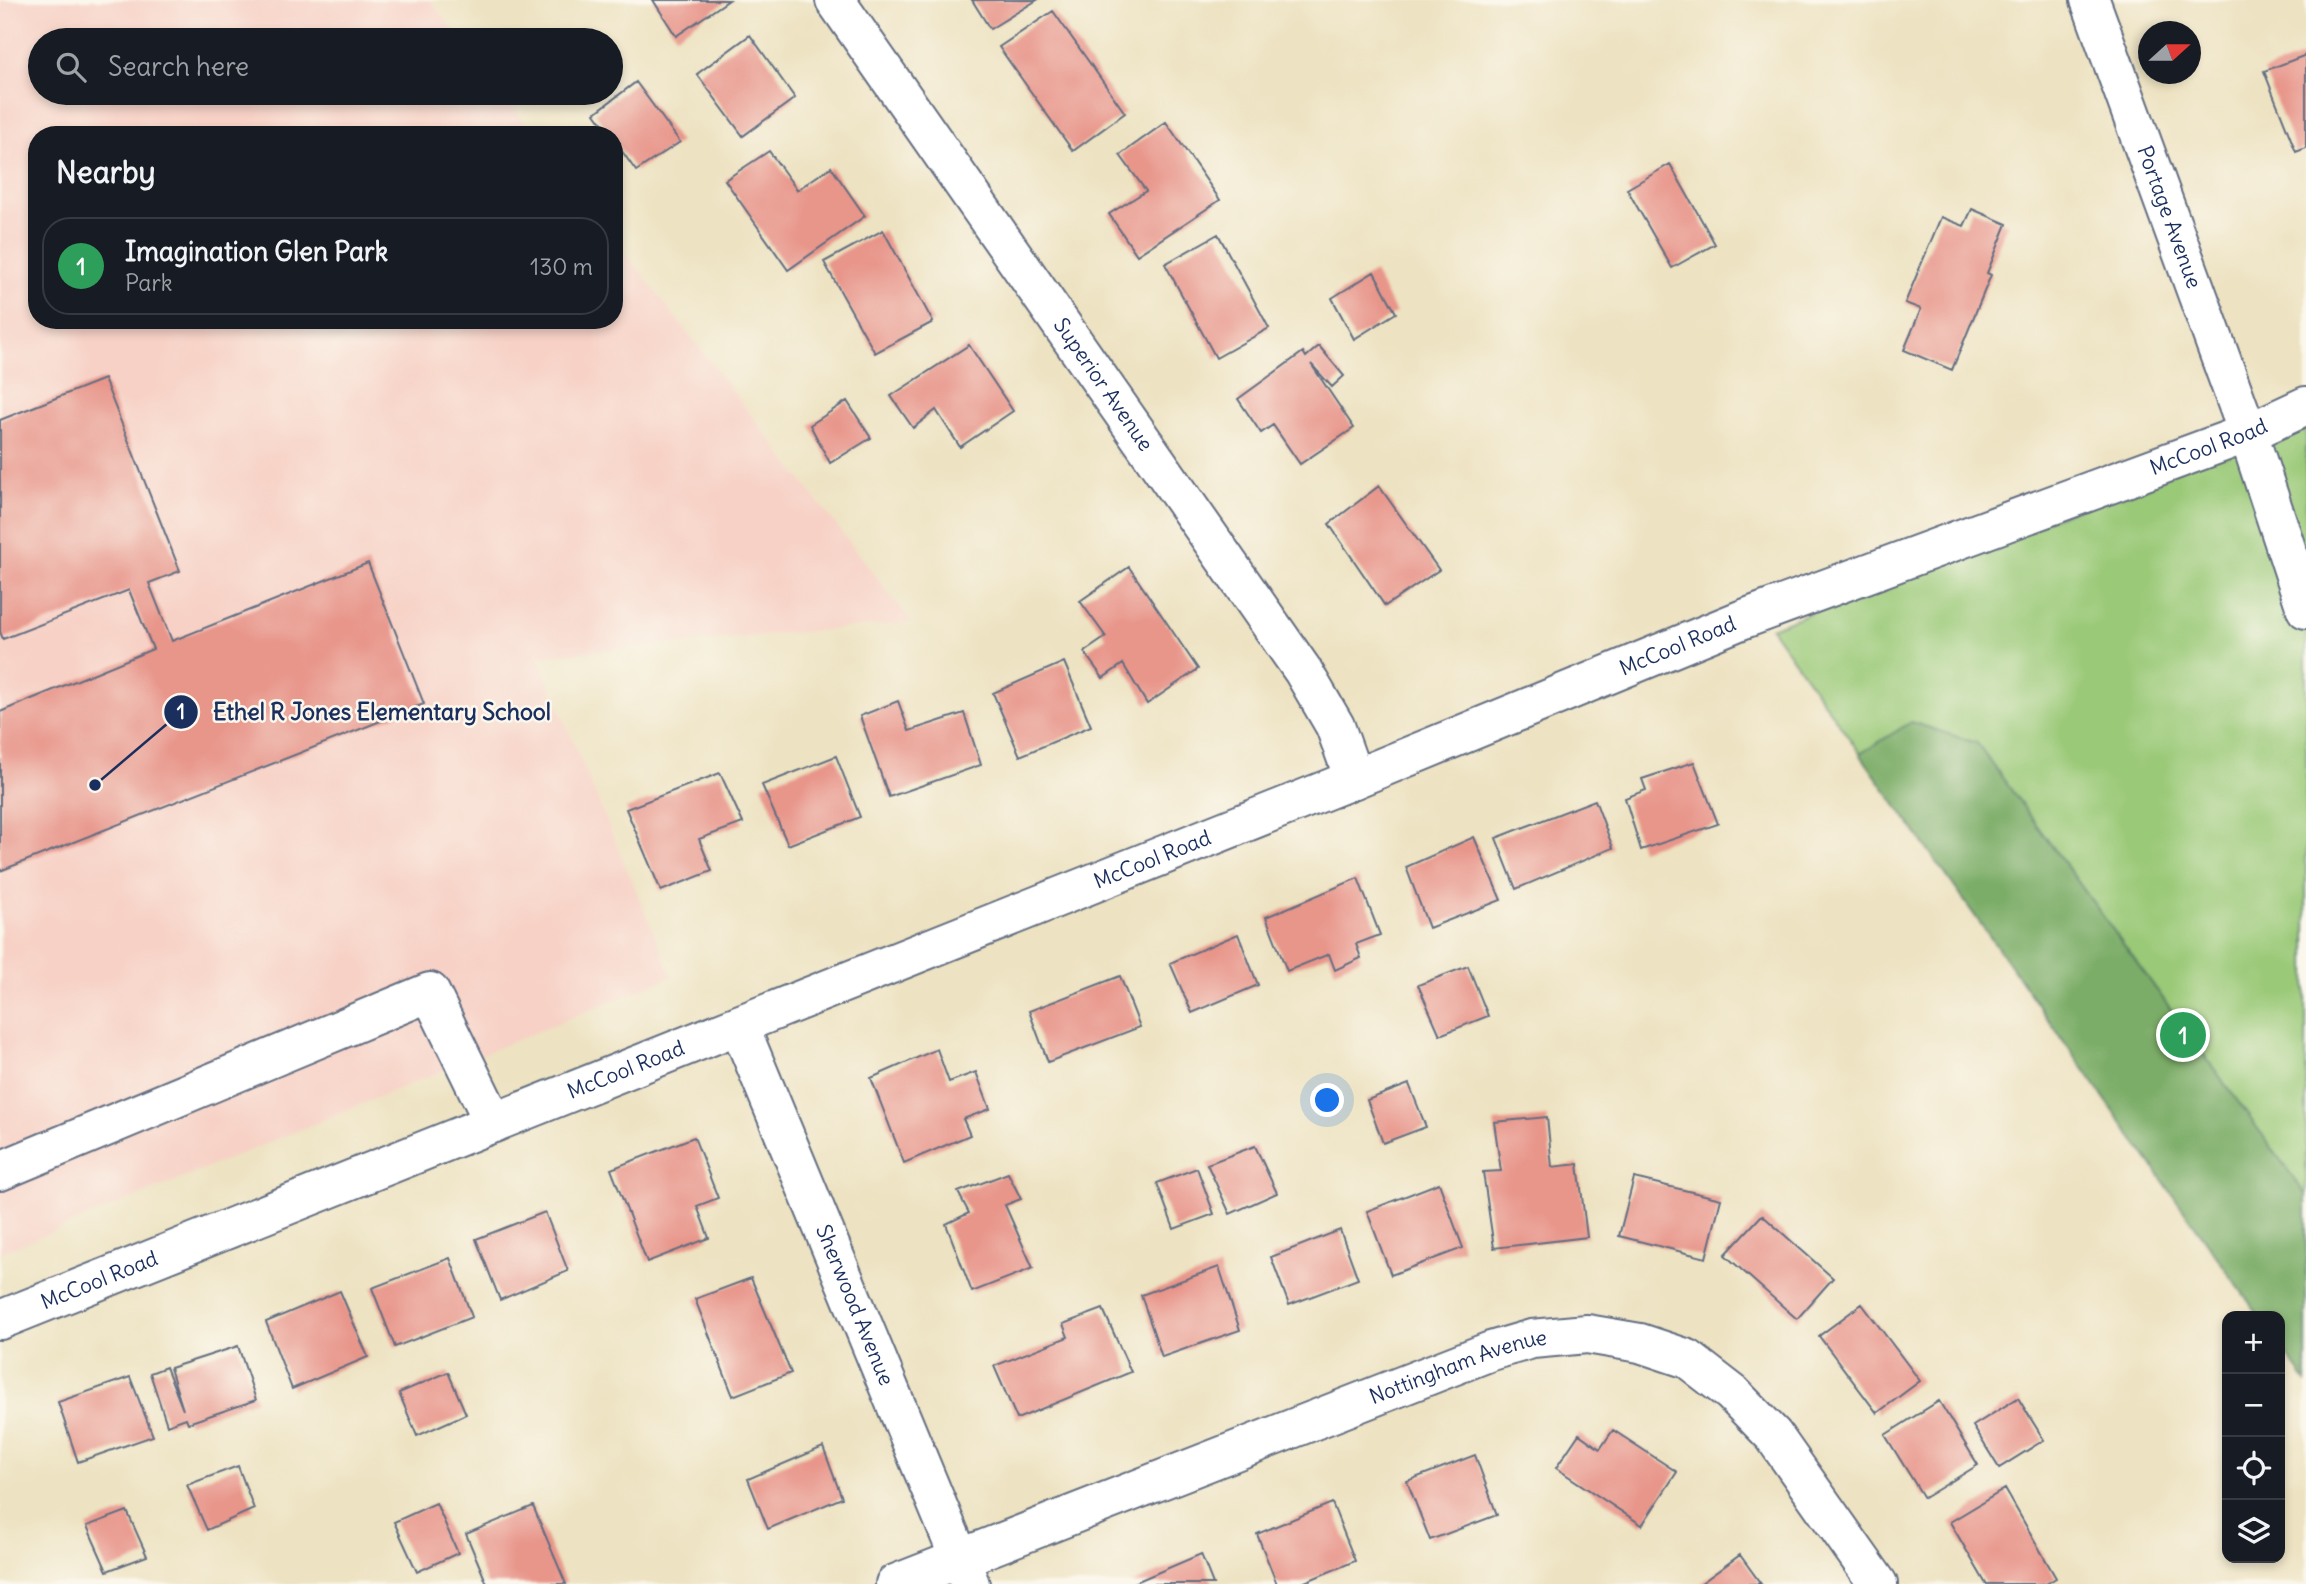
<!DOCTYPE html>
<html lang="en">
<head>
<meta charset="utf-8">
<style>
  :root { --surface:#171b24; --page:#242831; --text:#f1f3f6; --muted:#9ea1a6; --line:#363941; --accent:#d93025 }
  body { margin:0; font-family:Delius,sans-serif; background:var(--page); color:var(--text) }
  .controls { position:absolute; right:21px; bottom:21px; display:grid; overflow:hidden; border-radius:14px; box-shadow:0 4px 10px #0003 }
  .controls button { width:63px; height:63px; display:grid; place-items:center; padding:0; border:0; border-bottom:2px solid var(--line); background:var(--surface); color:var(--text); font:35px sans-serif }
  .compass { position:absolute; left:2138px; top:21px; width:63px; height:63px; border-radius:50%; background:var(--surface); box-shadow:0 4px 10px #0003; rotate:69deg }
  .you { position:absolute; left:1328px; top:1101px; width:24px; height:24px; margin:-18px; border:5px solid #fff; border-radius:50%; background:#1a73e8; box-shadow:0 0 0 10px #1a73e833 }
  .badge { display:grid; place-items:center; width:46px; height:46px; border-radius:50%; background:var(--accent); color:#fff; font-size:23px; font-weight:700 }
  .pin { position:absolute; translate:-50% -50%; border:4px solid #fff; box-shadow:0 2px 7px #0006 }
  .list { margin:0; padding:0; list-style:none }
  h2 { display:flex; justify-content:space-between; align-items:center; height:91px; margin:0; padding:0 28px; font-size:30px }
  h2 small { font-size:23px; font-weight:400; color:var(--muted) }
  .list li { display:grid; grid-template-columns:46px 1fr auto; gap:21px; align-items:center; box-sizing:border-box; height:98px; margin:0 14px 14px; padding:0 14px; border:2px solid var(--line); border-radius:28px }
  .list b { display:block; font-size:26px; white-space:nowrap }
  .list p { margin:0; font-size:23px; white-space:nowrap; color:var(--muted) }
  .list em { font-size:23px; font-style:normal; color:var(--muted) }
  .icon { flex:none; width:38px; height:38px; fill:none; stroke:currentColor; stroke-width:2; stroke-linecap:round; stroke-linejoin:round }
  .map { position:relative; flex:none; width:2306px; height:1584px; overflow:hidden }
  .search { position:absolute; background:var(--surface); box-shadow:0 4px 10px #0003; left:28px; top:28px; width:595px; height:77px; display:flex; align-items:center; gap:18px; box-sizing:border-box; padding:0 24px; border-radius:38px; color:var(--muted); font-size:26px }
  .panel { position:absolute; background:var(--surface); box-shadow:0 4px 10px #0003; left:28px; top:126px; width:595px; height:203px; border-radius:28px }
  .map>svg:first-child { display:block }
</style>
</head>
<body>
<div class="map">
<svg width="2306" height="1584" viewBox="0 0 2306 1584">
  <rect width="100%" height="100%" fill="#fbf7ec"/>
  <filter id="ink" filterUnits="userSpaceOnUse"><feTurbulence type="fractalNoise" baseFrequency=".0143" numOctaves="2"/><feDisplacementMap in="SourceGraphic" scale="14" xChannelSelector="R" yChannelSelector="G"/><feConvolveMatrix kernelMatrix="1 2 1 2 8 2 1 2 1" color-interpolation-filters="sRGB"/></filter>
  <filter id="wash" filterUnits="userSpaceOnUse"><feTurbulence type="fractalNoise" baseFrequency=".00686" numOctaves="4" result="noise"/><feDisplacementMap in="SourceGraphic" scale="28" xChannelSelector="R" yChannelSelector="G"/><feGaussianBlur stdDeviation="1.57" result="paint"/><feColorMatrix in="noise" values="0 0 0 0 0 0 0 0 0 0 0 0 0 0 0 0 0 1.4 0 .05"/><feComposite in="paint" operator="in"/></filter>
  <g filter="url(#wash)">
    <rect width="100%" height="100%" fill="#ede2c1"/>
    <path fill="#f7d1c6" d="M 0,0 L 430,0 L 461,40 L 40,40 L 40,93 L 502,93 L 534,135 L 37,135 L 37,320 L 614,320 L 614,238 L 911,622 L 537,656 L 672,976 L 0,1253 Z"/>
    <path fill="#9ac977" stroke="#5a7c6a" stroke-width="2" d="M 2306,419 L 2306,1381 L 2280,1316 L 2260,1316 L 1771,628 Z"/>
    <path fill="#7bad68" stroke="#4b6e63" stroke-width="2" d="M 1911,722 L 1977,743 L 2306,1195 L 2306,1382 L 2280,1345 L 2280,1316 L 2259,1316 L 1860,754 Z"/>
    <g id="blocks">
      <path fill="#e8958a" d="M 653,0 L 729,0 L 676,36 Z
        M 972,0 L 1037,0 L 990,29 Z
        M 1053,11 L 1125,113 L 1073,151 L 999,47 Z
        M 750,35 L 795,98 L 743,136 L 697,74 Z
        M 2306,55 L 2306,148 L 2296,152 L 2264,71 Z
        M 636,82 L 680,142 L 636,171 L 614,140 L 614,135 L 611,135 L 595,113 Z
        M 1166,122 L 1220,200 L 1137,255 L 1109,214 L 1146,191 L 1120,155 Z
        M 769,151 L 797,190 L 831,167 L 865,216 L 788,270 L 725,180 Z
        M 1670,164 L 1715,244 L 1672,268 L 1627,189 Z
        M 1972,209 L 2007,224 L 1987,273 L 1991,275 L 1952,370 L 1904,350 L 1921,309 L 1905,303 L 1941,217 L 1964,226 Z
        M 883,230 L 933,322 L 875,353 L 824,262 Z
        M 1218,234 L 1269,328 L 1216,358 L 1165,264 Z
        M 1374,272 L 1396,313 L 1354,339 L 1332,298 Z
        M 969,345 L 1013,411 L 960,447 L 936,410 L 913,428 L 891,396 Z
        M 1319,346 L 1344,376 L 1332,387 L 1311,364 L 1354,428 L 1300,464 L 1273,425 L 1261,433 L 1238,399 L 1303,352 L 1306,357 Z
        M 104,379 L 180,571 L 149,583 L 172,641 L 368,563 L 424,704 L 0,871 L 0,712 L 153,649 L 129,590 L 3,639 L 0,632 L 0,420 Z
        M 847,401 L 871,438 L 830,463 L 810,425 Z
        M 1379,486 L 1439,570 L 1385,606 L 1329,524 Z
        M 1129,567 L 1198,669 L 1147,704 L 1123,664 L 1103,678 L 1084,652 L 1106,637 L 1080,601 Z
        M 1064,662 L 1091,726 L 1020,756 L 993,693 Z
        M 898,701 L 909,731 L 964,713 L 981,765 L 889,797 L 860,716 Z
        M 836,756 L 860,817 L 788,845 L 762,785 Z
        M 1694,762 L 1718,824 L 1641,850 L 1625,798 L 1646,790 L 1642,779 Z
        M 720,773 L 743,823 L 699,839 L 712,871 L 661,891 L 626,809 Z
        M 1595,800 L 1613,848 L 1516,889 L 1496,838 Z
        M 1474,837 L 1501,900 L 1429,928 L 1406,867 Z
        M 1358,878 L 1380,935 L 1356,944 L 1361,958 L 1335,970 L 1329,954 L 1287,971 L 1266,917 Z
        M 1238,934 L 1258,985 L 1192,1013 L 1170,963 Z
        M 1468,966 L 1488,1016 L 1440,1035 L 1418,985 Z
        M 1120,976 L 1140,1027 L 1048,1062 L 1029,1011 Z
        M 937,1049 L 949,1082 L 976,1072 L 990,1109 L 963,1119 L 970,1135 L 904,1163 L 871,1078 Z
        M 1409,1084 L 1426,1127 L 1383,1143 L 1367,1100 Z
        M 1547,1117 L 1552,1167 L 1578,1164 L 1587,1237 L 1494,1248 L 1483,1172 L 1501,1171 L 1494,1122 Z
        M 694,1137 L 718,1198 L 697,1206 L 709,1238 L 647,1262 L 611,1169 Z
        M 1255,1146 L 1277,1193 L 1230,1214 L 1207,1164 Z
        M 1197,1168 L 1214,1214 L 1174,1229 L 1157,1183 Z
        M 1008,1173 L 1021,1199 L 1005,1205 L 1033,1268 L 972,1292 L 946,1224 L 969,1213 L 958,1192 Z
        M 1634,1178 L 1721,1199 L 1706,1258 L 1619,1236 Z
        M 1439,1183 L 1463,1248 L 1391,1275 L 1367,1211 Z
        M 545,1212 L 568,1271 L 500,1300 L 476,1239 Z
        M 1762,1215 L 1833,1278 L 1797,1319 L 1725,1255 Z
        M 1340,1230 L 1358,1279 L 1289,1305 L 1271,1257 Z
        M 450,1258 L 472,1317 L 395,1347 L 372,1288 Z
        M 1219,1267 L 1240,1330 L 1162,1357 L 1141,1295 Z
        M 751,1278 L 791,1373 L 733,1396 L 695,1299 Z
        M 340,1291 L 368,1357 L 292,1389 L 266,1322 Z
        M 1862,1304 L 1920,1381 L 1877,1413 L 1819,1336 Z
        M 1103,1309 L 1131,1372 L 1017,1419 L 994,1366 L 1068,1337 L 1063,1324 Z
        M 238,1346 L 256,1400 L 188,1423 L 186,1418 L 167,1425 L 150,1373 L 166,1367 L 183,1410 L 170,1368 Z
        M 448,1372 L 466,1414 L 417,1436 L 399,1393 Z
        M 130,1377 L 153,1436 L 78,1462 L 58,1402 Z
        M 2018,1398 L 2044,1440 L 1999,1468 L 1973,1426 Z
        M 1939,1401 L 1978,1465 L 1924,1498 L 1885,1435 Z
        M 1613,1430 L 1677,1472 L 1642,1525 L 1556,1468 L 1579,1434 L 1600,1449 Z
        M 823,1447 L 842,1498 L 768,1529 L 748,1479 Z
        M 1475,1455 L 1497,1515 L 1430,1540 L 1407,1481 Z
        M 238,1466 L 254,1509 L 207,1530 L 187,1485 Z
        M 2005,1489 L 2056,1578 L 2046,1584 L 1986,1584 L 1950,1522 Z
        M 436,1503 L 458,1553 L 417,1572 L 394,1522 Z
        M 1332,1503 L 1355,1561 L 1300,1584 L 1277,1584 L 1257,1534 Z
        M 533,1506 L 566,1584 L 487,1584 L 466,1534 Z
        M 127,1511 L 147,1556 L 107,1571 L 87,1526 Z
        M 1201,1554 L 1213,1584 L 1131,1584 Z
        M 1740,1555 L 1761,1584 L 1700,1584 Z"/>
    </g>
  </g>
  <g filter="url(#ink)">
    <use href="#blocks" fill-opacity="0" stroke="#646e81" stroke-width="2"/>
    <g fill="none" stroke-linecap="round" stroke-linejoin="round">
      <g stroke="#646e81" stroke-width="42">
        <g id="minor">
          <path id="s1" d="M 835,0 L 1303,671 L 1335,726 L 1354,779"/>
          <path id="s2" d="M 2090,0 L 2248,433 L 2306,609"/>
          <path id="s3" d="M 739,1025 L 970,1584"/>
          <path d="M 0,1171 L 430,992 L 494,1123"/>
          <path id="s4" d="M 0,1320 L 1354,779 L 1741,620 L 2248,433 L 2306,406"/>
          <path id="s5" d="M 895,1584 L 1491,1351 L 1532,1339 L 1587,1334 L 1640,1343 L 1688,1359 L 1732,1393 L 1773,1435 L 1878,1584"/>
        </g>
      </g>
      <use href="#minor" stroke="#fff" stroke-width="38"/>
    </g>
  </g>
  <g text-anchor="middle" stroke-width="5" stroke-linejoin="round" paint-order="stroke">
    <g font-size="21" fill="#1b2f5e" stroke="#fbf7ec">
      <text dy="7" stroke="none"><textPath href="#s2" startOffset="231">Portage Avenue</textPath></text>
      <text dy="7" stroke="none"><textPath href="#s1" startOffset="469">Superior Avenue</textPath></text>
      <text dy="7" stroke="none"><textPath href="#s4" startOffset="2375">McCool Road</textPath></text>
      <text dy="7" stroke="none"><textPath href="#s4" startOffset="1808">McCool Road</textPath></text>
      <text dy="7" stroke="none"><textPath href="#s4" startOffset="1241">McCool Road</textPath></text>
      <text dy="7" stroke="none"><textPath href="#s4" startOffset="674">McCool Road</textPath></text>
      <text dy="7" stroke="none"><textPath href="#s4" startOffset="107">McCool Road</textPath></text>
      <text dy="7" stroke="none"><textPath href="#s3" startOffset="303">Sherwood Avenue</textPath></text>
      <text dy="7" stroke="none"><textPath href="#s5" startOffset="604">Nottingham Avenue</textPath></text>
    </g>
  </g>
  <path fill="none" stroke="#1b2f5e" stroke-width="2.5" d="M95 785L181 712"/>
  <g fill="#1b2f5e" stroke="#fbf7ec" stroke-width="2.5">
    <circle cx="95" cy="785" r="7"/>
    <circle cx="181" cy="712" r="18"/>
  </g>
  <g font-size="21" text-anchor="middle" font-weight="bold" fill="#fff">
    <text x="181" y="719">1</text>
  </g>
  <g font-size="23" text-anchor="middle" font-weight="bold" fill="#1b2f5e" stroke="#fbf7ec" stroke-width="5" stroke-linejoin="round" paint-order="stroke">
    <text x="382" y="720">Ethel R Jones Elementary School</text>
  </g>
</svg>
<div class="controls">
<button>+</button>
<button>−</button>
<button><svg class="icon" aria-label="locate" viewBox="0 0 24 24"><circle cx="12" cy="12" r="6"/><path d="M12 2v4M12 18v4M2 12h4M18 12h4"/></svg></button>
<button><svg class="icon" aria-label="layers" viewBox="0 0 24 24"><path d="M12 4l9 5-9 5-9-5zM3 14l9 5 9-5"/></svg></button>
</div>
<svg class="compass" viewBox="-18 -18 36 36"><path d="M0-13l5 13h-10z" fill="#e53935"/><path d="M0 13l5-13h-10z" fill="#9ea1a6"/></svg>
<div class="you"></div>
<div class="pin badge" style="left:2183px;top:1035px;background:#2e9e5b">1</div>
<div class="search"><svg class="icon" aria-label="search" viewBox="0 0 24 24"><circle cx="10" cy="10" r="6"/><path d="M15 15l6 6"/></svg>Search here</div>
<section class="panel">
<h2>Nearby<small></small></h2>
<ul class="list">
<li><span class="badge" style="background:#2e9e5b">1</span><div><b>Imagination Glen Park</b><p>Park</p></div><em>130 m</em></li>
</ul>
</section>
</div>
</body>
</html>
